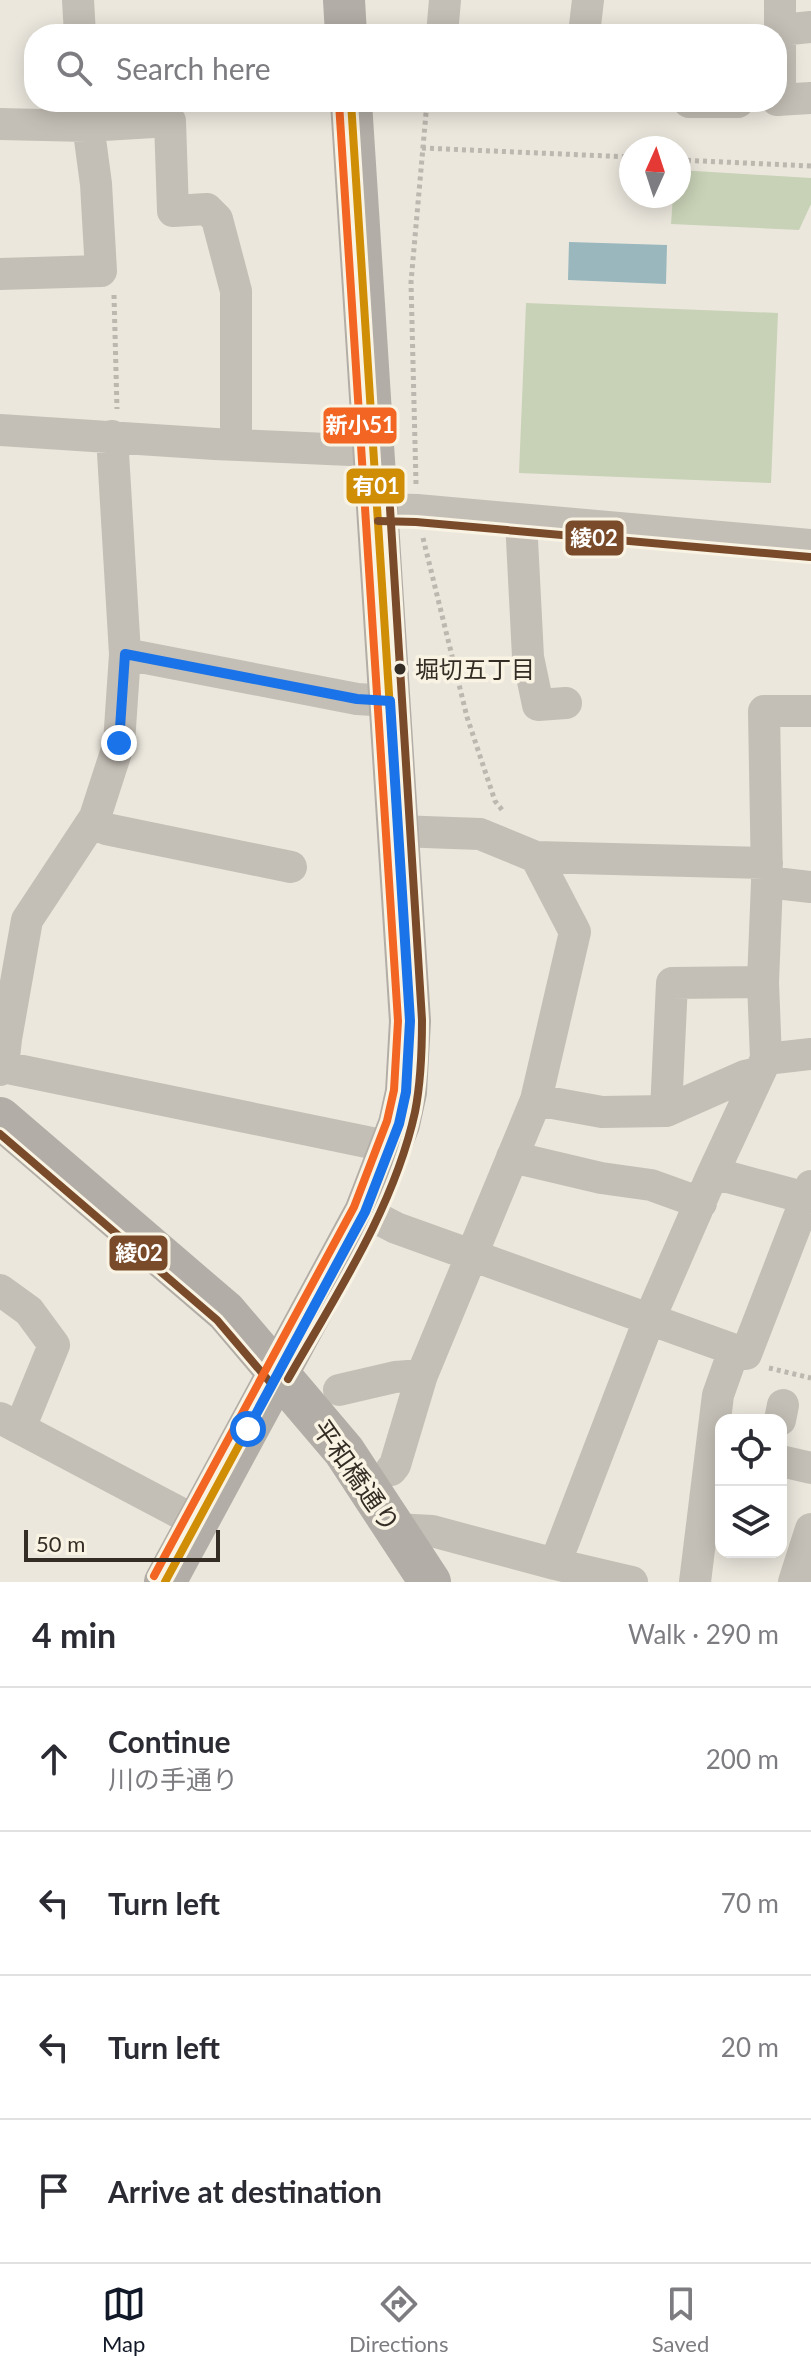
<!DOCTYPE html>
<html lang="en">
<head>
<meta charset="utf-8">
<style>
  :root { --surface:#fff; --page:#f7f7f7; --text:#2b2b33; --muted:#7c7c81; --line:#e1e1e2; --accent:#111827 }
  body { margin:0; font-family:Lato,"Noto Sans JP",sans-serif; background:var(--page); color:var(--text) }
  .controls { position:absolute; right:24px; bottom:24px; display:grid; overflow:hidden; border-radius:16px; box-shadow:0 4px 20px #0003 }
  .controls button { width:72px; height:72px; display:grid; place-items:center; padding:0; border:0; border-bottom:2px solid var(--line); background:var(--surface); color:var(--text); font:40px sans-serif }
  .compass { position:absolute; left:619px; top:136px; width:72px; height:72px; border-radius:50%; background:var(--surface); box-shadow:0 4px 20px #0003; rotate:3deg }
  .scale { position:absolute; left:24px; bottom:20px; width:196px; box-sizing:border-box; padding-left:8px; border:4px solid #342d25; border-top:0; font-size:22px; line-height:28px; white-space:nowrap; color:#342d25; -webkit-text-stroke:6px #f9f3e3; paint-order:stroke }
  .stop { position:absolute; width:24px; height:24px; margin:-18px; border:6px solid #1a73e8; border-radius:50%; background:#fff }
  .stop.end { background:#1a73e8; border-color:#fff; box-shadow:0 2px 8px #0008 }
  .list { margin:0; padding:0; list-style:none }
  h2 { display:flex; justify-content:space-between; align-items:center; height:104px; margin:0; padding:0 32px; font-size:34px }
  h2 small { font-size:26px; font-weight:400; color:var(--muted) }
  .list li { display:grid; grid-template-columns:52px 1fr auto; gap:24px; align-items:center; box-sizing:border-box; height:144px; padding:0 32px; border-top:2px solid var(--line) }
  .list b { display:block; font-size:30px; white-space:nowrap }
  .list p { margin:0; font-size:26px; white-space:nowrap; color:var(--muted) }
  .list em { font-size:26px; font-style:normal; color:var(--muted) }
  .icon { flex:none; width:44px; height:44px; fill:none; stroke:currentColor; stroke-width:2; stroke-linecap:round; stroke-linejoin:round }
  .map { position:relative; flex:none; width:811px; height:1582px; overflow:hidden }
  .search { position:absolute; background:var(--surface); box-shadow:0 4px 20px #0003; left:24px; right:24px; top:24px; height:88px; display:flex; align-items:center; gap:20px; box-sizing:border-box; padding:0 28px; border-radius:32px; color:var(--muted); font-size:30px }
  .sheet { height:680px; background:var(--surface) }
  nav { display:flex; justify-content:space-around; align-items:center; box-sizing:border-box; height:112px; border-top:2px solid var(--line); background:var(--surface); font-size:22px; color:var(--muted) }
  nav a { display:grid; justify-items:center; gap:4px }
  nav .on { color:var(--accent) }
  .map>svg:first-child { display:block }
</style>
</head>
<body>
<div class="map">
<svg width="811" height="1582" viewBox="0 0 811 1582">
  <rect width="100%" height="100%" fill="#ebe7dd"/>
  <path fill="#c8d2b6" d="M 679,170 L 811,178 L 811,204 L 799,230 L 671,224 L 673,196 L 679,196 Z
    M 526,303 L 778,313 L 771,483 L 519,473 Z"/>
  <path fill="#99b7bd" d="M 569,242 L 667,245 L 666,284 L 568,280 Z"/>
  <g fill="none" stroke-linecap="round" stroke-linejoin="round">
    <path stroke="#bcb7af" stroke-width="5" stroke-dasharray="4 4" stroke-linecap="butt" d="M 422,148 L 631,157
      M 679,160 L 811,166
      M 114,295 L 117,409
      M 416,484 L 411,282 L 427,102
      M 423,538 L 467,717 L 495,801 L 503,811
      M 769,1368 L 811,1378"/>
    <path stroke="#c4bfb6" stroke-width="32" d="M 78,0 L 80,34
      M 780,0 L 780,100
      M 781,30 L 811,27
      M 442,34 L 445,0
      M 584,34 L 588,0
      M 777,100 L 811,98
      M 689,102 L 738,102
      M 0,124 L 87,126 L 170,121 L 173,211 L 207,209 L 217,219 L 236,291 L 236,445
      M 0,274 L 101,271 L 96,184 L 85,102
      M 0,430 L 215,444 L 373,451
      M 378,509 L 417,510 L 811,545
      M 521,520 L 528,657 L 538,705 L 566,703
      M 125,654 L 357,699 L 390,701
      M 92,822 L 106,829 L 291,867
      M 536,857 L 767,863
      M 767,882 L 811,887
      M 766,1059 L 811,1054
      M 3,1067 L 6,1039 L 27,920 L 95,817 L 119,743 L 125,654 L 112,436
      M 0,1070 L 3,1067 L 391,1147
      M 536,1100 L 602,1112 L 666,1111 L 672,983 L 763,982
      M 666,1111 L 745,1076 L 759,1073
      M 512,1157 L 601,1178 L 651,1185 L 701,1203
      M 713,1173 L 806,1198
      M 365,1212 L 396,1228 L 746,1354 L 811,1186
      M 0,1290 L 29,1311 L 54,1345 L 20,1428
      M 339,1390 L 395,1377 L 422,1375
      M 0,1418 L 197,1522
      M 780,1420 L 783,1405
      M 781,1461 L 811,1468
      M 391,1470 L 395,1465 L 422,1375 L 536,1100 L 575,932 L 536,857 L 480,834 L 398,831
      M 395,1529 L 432,1531 L 555,1564 L 632,1582
      M 555,1564 L 649,1320 L 713,1173 L 766,1059 L 763,982 L 767,882 L 764,711 L 811,711
      M 695,1582 L 718,1395 L 734,1350
      M 794,1582 L 811,1529"/>
    <path stroke="#b2ada6" stroke-width="42" d="M 344,0 L 346,34
      M 0,1118 L 226,1312 L 344,1451 L 430,1582
      M 165,1582 L 365,1212 L 399,1124 L 406,1092 L 410,1021 L 351,102"/>
    <g stroke="#f9f3e3" stroke-width="14">
      <path id="bus-1" d="M 165,1582 L 365,1212 L 399,1124 L 406,1092 L 410,1021 L 351,102"/>
    </g>
    <g stroke="#f9f3e3" stroke-width="14">
      <path id="bus-2" d="M 378,521 L 416,522 L 810,557
        M 0,1134 L 217,1320 L 269,1381
        M 288,1379 C 336,1295 394,1208 415,1112 C 421,1082 422,1051 422,1020 L 390,508"/>
    </g>
    <g stroke="#f9f3e3" stroke-width="14">
      <path id="bus-3" d="M 154,1576 L 354,1207 L 387,1121 L 394,1090 L 398,1021 L 339,103"/>
    </g>
    <use href="#bus-1" stroke="#d08e07" stroke-width="8"/>
    <use href="#bus-2" stroke="#7a4b2a" stroke-width="8"/>
    <use href="#bus-3" stroke="#f26522" stroke-width="8"/>
  </g>
  <g fill="none" stroke-linecap="round" stroke-linejoin="round">
    <path stroke="#1a73e8" stroke-width="10" d="M 119,743 L 125,654 L 357,699 L 390,701 L 410,1021 L 406,1092 L 399,1124 L 365,1212 L 248,1429"/>
  </g>
  <circle fill="#342d25" stroke="#f9f3e3" stroke-width="3" cx="400" cy="669" r="7"/>
  <g text-anchor="middle" stroke-width="7" stroke-linejoin="round" paint-order="stroke">
    <g font-size="24" fill="#342d25" stroke="#f9f3e3" text-anchor="start">
      <text x="415" y="678">堀切五丁目</text>
    </g>
    <g font-size="26" fill="#342d25" stroke="#f9f3e3">
      <text transform="translate(356 1476) rotate(55)" y="9">平和橋通り</text>
    </g>
  </g>
  <g stroke="#f9f3e3" stroke-width="3">
    <rect x="322" y="406" width="76" height="39" rx="8" fill="#f26522"/>
    <rect x="345" y="467" width="61" height="38" rx="8" fill="#d08e07"/>
    <rect x="564" y="519" width="61" height="38" rx="8" fill="#7a4b2a"/>
    <rect x="108" y="1234" width="61" height="38" rx="8" fill="#7a4b2a"/>
  </g>
  <g font-size="22" text-anchor="middle" font-weight="bold" fill="#fff">
    <text x="360" y="433">新小51</text>
    <text x="376" y="494">有01</text>
    <text x="594" y="546">綾02</text>
    <text x="139" y="1261">綾02</text>
  </g>
</svg>
<div class="controls">
<button><svg class="icon" aria-label="locate" viewBox="0 0 24 24"><circle cx="12" cy="12" r="6"/><path d="M12 2v4M12 18v4M2 12h4M18 12h4"/></svg></button>
<button><svg class="icon" aria-label="layers" viewBox="0 0 24 24"><path d="M12 4l9 5-9 5-9-5zM3 14l9 5 9-5"/></svg></button>
</div>
<svg class="compass" viewBox="-18 -18 36 36"><path d="M0-13l5 13h-10z" fill="#e53935"/><path d="M0 13l5-13h-10z" fill="#7c7c81"/></svg>
<div class="scale">50 m</div>
<div class="stop" style="left:248px;top:1429px"></div>
<div class="stop end" style="left:119px;top:743px"></div>
<div class="search"><svg class="icon" aria-label="search" viewBox="0 0 24 24"><circle cx="10" cy="10" r="6"/><path d="M15 15l6 6"/></svg>Search here</div>
</div>
<section class="sheet">
<h2>4 min<small>Walk · 290 m</small></h2>
<ul class="list">
<li><svg class="icon" aria-label="ahead" viewBox="0 0 24 24"><path d="M12 20V5M6 11l6-6 6 6"/></svg><div><b>Continue</b><p>川の手通り</p></div><em>200 m</em></li>
<li><svg class="icon" aria-label="left" viewBox="0 0 24 24"><path d="M17 20v-9H6M10 6l-5 5 5 5"/></svg><div><b>Turn left</b></div><em>70 m</em></li>
<li><svg class="icon" aria-label="left" viewBox="0 0 24 24"><path d="M17 20v-9H6M10 6l-5 5 5 5"/></svg><div><b>Turn left</b></div><em>20 m</em></li>
<li><svg class="icon" aria-label="arrive" viewBox="0 0 24 24"><path d="M6 21V4h12l-3 4 3 4H6"/></svg><div><b>Arrive at destination</b></div></li>
</ul>
</section>
<nav>
<a class="on"><svg class="icon" aria-label="map" viewBox="0 0 24 24"><path d="M3 6l6-2 6 2 6-2v14l-6 2-6-2-6 2zM9 4v14M15 6v14"/></svg>Map</a>
<a><svg class="icon" aria-label="directions" viewBox="0 0 24 24"><path d="M12 3l9 9-9 9-9-9zM9 14v-3h6M13 9l2 2-2 2"/></svg>Directions</a>
<a><svg class="icon" aria-label="saved" viewBox="0 0 24 24"><path d="M7 4h10v16l-5-4-5 4z"/></svg>Saved</a>
</nav>
</body>
</html>
